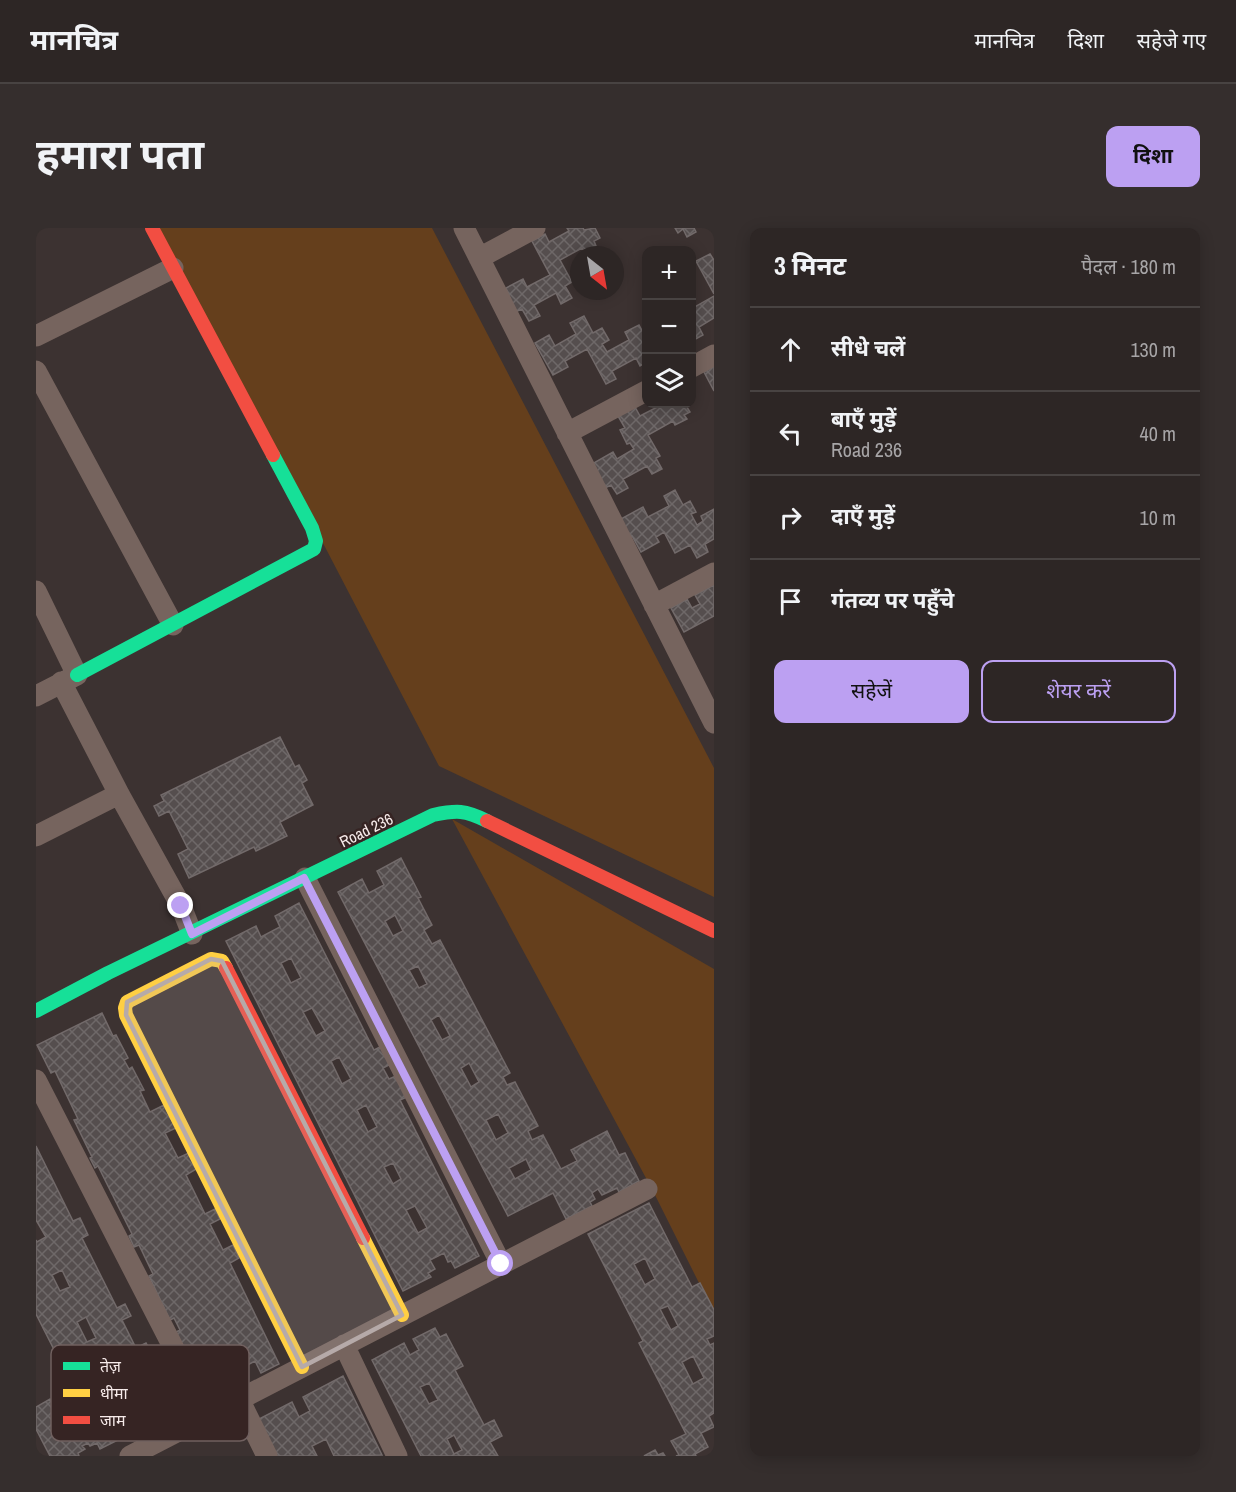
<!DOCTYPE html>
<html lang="hi">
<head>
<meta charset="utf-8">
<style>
  :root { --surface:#2d2625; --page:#352e2d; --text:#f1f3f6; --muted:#a7a5a7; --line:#484342; --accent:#bca0f2 }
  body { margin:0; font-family:"Archivo Narrow","Noto Sans Devanagari",sans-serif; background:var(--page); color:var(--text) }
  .controls { position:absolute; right:18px; top:18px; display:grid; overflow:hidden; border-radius:12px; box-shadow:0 3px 15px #0003 }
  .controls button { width:54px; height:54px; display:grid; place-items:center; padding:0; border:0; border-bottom:2px solid var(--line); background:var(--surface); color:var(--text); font:30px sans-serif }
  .compass { position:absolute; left:534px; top:18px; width:54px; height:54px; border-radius:50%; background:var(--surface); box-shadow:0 3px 15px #0003; rotate:149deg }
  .stop { position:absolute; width:18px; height:18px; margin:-14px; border:4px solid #bca0f2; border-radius:50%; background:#fff }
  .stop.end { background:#bca0f2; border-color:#fff; box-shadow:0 2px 6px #0008 }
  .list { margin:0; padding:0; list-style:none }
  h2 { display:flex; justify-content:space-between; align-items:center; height:78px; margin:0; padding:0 24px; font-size:26px }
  h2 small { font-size:20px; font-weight:400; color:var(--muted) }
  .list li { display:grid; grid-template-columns:39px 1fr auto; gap:18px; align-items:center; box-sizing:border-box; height:84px; padding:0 24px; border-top:2px solid var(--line) }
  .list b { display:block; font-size:22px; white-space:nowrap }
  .list p { margin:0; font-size:20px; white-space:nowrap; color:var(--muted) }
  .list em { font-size:20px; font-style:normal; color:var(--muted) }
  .actions { display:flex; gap:12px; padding:18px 24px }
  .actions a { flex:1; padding:14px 0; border:2px solid var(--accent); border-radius:12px; text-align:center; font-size:21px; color:var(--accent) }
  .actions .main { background:var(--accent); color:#111 }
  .icon { flex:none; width:33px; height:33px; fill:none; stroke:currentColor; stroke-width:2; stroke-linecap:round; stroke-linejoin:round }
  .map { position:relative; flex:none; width:678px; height:1228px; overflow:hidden; border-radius:12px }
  header { display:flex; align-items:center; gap:36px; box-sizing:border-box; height:84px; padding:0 30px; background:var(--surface); border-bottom:2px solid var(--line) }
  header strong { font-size:28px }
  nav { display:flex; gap:33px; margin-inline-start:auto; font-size:21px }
  .intro { display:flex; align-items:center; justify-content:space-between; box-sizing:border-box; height:144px; padding:0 36px }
  h1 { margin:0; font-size:42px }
  .button { padding:15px 27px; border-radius:12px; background:var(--accent); color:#111; font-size:21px; font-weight:700 }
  main { display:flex; gap:36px; padding:0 36px }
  aside { flex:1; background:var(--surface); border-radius:12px; box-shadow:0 3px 15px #0003 }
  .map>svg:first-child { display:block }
</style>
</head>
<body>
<header>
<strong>मानचित्र</strong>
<nav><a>मानचित्र</a><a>दिशा</a><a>सहेजे गए</a></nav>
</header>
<div class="intro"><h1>हमारा पता</h1><a class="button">दिशा</a></div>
<main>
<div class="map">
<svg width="678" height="1228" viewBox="0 0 678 1228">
  <defs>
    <pattern id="building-cross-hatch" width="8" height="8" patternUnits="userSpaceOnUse" patternTransform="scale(1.5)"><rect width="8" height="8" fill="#554e4e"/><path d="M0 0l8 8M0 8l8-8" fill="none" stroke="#6e6868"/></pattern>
  </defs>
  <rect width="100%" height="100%" fill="#3c3231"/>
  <path fill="#653f1c" d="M 123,0 L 396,0 L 678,540 L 678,669 L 403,538 Z
    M 416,591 L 678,741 L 678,1085 L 617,963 Z"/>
  <path fill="url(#building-cross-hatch)" stroke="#726a6a" stroke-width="1.5" fill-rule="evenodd" d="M 531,0 L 547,0 L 548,2 L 559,0 L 564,10 L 558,13 L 560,18 L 549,24 L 546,20 L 524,32 L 536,54 L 529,58 L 536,70 L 525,76 L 520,65 L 498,77 L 504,88 L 493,93 L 486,81 L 479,84 L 470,60 L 487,51 L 491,59 L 514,47 L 496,13 L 509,6 L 513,14 L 533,3 Z
    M 639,0 L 658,0 L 660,4 L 651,9 L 647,1 L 642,5 Z
    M 674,26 L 678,32 L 678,66 L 660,33 Z
    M 678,68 L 678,90 L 663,99 L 667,107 L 656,113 L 656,78 L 657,80 Z
    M 548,88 L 557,105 L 566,100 L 573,112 L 566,116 L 571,124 L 593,112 L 589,104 L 603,97 L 610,110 L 610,134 L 604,138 L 600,130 L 576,143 L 580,151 L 570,156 L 551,121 L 529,133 L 532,139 L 517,147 L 499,115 L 513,107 L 519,118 L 540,106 L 534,95 Z
    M 678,138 L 678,163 L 668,144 Z
    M 627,176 L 649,176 L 654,184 L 648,187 L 651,191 L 639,197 L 637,193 L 612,207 L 624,228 L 620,230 L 626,241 L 616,246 L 611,238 L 587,251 L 592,260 L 581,266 L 575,257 L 569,260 L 556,236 L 577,224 L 581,231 L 598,221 L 594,215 L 591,216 L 584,202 L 589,200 L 582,188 L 599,179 L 604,188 Z
    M 639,262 L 647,277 L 654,273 L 660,284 L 655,286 L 661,297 L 667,293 L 665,288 L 678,281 L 678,311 L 669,316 L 672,324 L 661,330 L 654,317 L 639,325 L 628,304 L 620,309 L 623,314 L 605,324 L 596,308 L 592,310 L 583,292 L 607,279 L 612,289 L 633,278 L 628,268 Z
    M 678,357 L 678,388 L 648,404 L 635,380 L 651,371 L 656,380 L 664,376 L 659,367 Z
    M 244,509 L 259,539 L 263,537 L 271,552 L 266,555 L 277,577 L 244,594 L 251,608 L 220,623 L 218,619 L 153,650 L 142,626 L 152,621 L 133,583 L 123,588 L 118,578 L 128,573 L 125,567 Z
    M 365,630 L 385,669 L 382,670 L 396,697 L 388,702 L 396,716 L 404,712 L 474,845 L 467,849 L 471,857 L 479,854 L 502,898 L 492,903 L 496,912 L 507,907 L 525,941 L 541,933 L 535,922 L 571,903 L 583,927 L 589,925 L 603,953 L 583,964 L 581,960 L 566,967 L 562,961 L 556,965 L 559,971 L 554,974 L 556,978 L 530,991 L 517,965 L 472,988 L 302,664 L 326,651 L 333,665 L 348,657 L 341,643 ZM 359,687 L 367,703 L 357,708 L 349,693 ZM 382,738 L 391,756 L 383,760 L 373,742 ZM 403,787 L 414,808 L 406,812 L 395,792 ZM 433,835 L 443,854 L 435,859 L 425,840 ZM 462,886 L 472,905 L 460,912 L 450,892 ZM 490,931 L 495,942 L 479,951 L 473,940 Z
    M 263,675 L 338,822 L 346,818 L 355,836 L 347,840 L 353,851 L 360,848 L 371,869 L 364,872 L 443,1028 L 419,1040 L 415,1033 L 412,1034 L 408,1025 L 394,1032 L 399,1041 L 392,1045 L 395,1049 L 367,1063 L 190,713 L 220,698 L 225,709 L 244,699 L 239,688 ZM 255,730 L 265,750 L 255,755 L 245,735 ZM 276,780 L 289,803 L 280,808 L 267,784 ZM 303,829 L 315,851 L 306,856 L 295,833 ZM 330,877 L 341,899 L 332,904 L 321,882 ZM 357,935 L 365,951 L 357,956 L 348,939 ZM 379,978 L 391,1000 L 382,1005 L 370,982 Z
    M 66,785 L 77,808 L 80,807 L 92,830 L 88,832 L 93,841 L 96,839 L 108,862 L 104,863 L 114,884 L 128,877 L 140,900 L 129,905 L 142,930 L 155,924 L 162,940 L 150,947 L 169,986 L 179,981 L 184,991 L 174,996 L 187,1022 L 197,1017 L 203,1030 L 194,1035 L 243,1136 L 225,1145 L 219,1133 L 194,1146 L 201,1159 L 174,1172 L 163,1149 L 167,1147 L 159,1130 L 154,1132 L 140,1104 L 144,1102 L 138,1090 L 134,1092 L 113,1048 L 117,1046 L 103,1017 L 98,1019 L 93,1008 L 96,1006 L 62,938 L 59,940 L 54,930 L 56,929 L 38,892 L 42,891 L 19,843 L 15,845 L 1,817 Z
    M 0,918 L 37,993 L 44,990 L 52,1007 L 46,1010 L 81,1080 L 89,1076 L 95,1088 L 86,1092 L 100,1120 L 110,1115 L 120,1133 L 82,1151 L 77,1139 L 66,1145 L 69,1152 L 66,1154 L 68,1158 L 65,1160 L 90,1208 L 64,1221 L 61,1215 L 54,1218 L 52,1215 L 46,1218 L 49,1221 L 42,1225 L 43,1228 L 14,1228 L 0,1201 L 0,1179 L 14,1171 L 17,1177 L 24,1174 L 28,1181 L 34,1178 L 30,1171 L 37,1166 L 34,1161 L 37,1159 L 0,1086 L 0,1012 L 1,1014 L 10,1009 L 0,992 ZM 26,1042 L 34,1059 L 24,1063 L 16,1047 ZM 50,1089 L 60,1110 L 51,1114 L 41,1094 Z
    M 613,975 L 656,1059 L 664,1055 L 678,1082 L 678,1108 L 671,1111 L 674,1117 L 678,1115 L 678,1185 L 673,1188 L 678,1199 L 665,1205 L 672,1219 L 659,1226 L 660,1228 L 640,1228 L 643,1227 L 635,1213 L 650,1206 L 603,1115 L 607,1113 L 552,1006 ZM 609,1030 L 619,1051 L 609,1057 L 598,1036 ZM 632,1078 L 642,1098 L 635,1102 L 624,1081 ZM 657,1128 L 668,1150 L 657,1156 L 646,1134 Z
    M 399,1100 L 404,1109 L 410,1106 L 427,1138 L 419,1142 L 448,1197 L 458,1192 L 466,1208 L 454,1214 L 462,1228 L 385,1228 L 336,1132 L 368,1115 L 374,1127 L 383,1122 L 377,1111 ZM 393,1155 L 402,1172 L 393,1176 L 384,1159 ZM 418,1207 L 426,1222 L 418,1226 L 411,1211 Z
    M 307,1148 L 346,1227 L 298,1228 L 290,1211 L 276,1218 L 281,1228 L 240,1228 L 221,1192 L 256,1174 L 263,1189 L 274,1183 L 267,1169 Z
    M 619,1222 L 622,1227 L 627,1225 L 629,1228 L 608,1228 Z"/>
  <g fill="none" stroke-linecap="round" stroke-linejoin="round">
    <path stroke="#76645e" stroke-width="21" d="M 428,0 L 678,495
      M 443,30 L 499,0
      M 0,108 L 137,40
      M 656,139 L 678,127
      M 0,143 L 137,397
      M 531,205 L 610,163
      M 0,363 L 41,447 L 0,468
      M 618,377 L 678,345
      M 25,454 L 83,566 L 145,678 L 156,706
      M 0,608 L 83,566
      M 269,650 L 465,1036
      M 0,852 L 172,1187
      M 308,1117 L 361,1228
      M 203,1171 L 231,1228
      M 94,1228 L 611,961"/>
    <path stroke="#16e098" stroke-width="14" d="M 41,447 L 278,321 L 280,313 L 276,300 L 237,227
      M 0,783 L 72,745 L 397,587 C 421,582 429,582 451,593"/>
    <path stroke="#ffcf43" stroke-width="14" d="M 190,740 L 186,733 L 175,731 L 91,774 L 89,780 L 90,787 L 266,1139
      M 327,1010 L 366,1087"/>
    <path stroke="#f24e42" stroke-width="14" d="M 116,0 L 237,227
      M 451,593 L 678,703
      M 190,740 L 327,1010"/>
  </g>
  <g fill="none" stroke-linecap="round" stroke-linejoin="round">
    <path stroke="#bca0f2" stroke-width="8" d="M 145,678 L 156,706 L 268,650 L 465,1036"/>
  </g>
  <path fill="#b6aaa9" fill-opacity="0.2" stroke="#b6aaa9" stroke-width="4.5" stroke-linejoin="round" d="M 175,731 L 186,733 L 366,1087 L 266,1139 L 90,787 L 91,774 Z"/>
  <g text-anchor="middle" stroke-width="5" stroke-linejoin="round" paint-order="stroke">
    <g font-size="16" fill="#f7ebea" stroke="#362423">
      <text transform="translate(330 602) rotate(-26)" y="6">Road 236</text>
    </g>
  </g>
  <rect x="15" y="1117" width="198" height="96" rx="9" fill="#362423" stroke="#70605f" stroke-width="1.5"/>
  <rect x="27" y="1134" width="27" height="8" fill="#16e098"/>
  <rect x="27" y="1161" width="27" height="8" fill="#ffcf43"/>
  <rect x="27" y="1188" width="27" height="8" fill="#f24e42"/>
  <g font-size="16" fill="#f7ebea">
    <text x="64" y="1144">तेज़</text>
    <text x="64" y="1171">धीमा</text>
    <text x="64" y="1198">जाम</text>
  </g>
</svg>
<div class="controls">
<button>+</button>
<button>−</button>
<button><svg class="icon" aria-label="layers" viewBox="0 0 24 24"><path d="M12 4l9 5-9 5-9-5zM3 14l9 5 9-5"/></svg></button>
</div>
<svg class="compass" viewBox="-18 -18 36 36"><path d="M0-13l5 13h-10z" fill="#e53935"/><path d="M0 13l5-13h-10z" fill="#a7a5a7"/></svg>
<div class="stop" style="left:465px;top:1036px"></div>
<div class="stop end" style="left:145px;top:678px"></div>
</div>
<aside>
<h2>3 मिनट<small>पैदल · 180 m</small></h2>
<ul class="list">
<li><svg class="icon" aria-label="ahead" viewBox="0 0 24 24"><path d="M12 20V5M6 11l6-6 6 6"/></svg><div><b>सीधे चलें</b></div><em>130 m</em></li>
<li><svg class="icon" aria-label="left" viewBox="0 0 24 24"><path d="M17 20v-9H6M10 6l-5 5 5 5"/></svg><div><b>बाएँ मुड़ें</b><p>Road 236</p></div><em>40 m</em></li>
<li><svg class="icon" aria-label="right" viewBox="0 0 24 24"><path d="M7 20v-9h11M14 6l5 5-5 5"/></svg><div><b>दाएँ मुड़ें</b></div><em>10 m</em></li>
<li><svg class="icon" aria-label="arrive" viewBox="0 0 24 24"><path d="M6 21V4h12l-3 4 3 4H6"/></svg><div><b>गंतव्य पर पहुँचे</b></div></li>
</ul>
<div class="actions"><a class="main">सहेजें</a><a>शेयर करें</a></div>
</aside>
</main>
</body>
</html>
